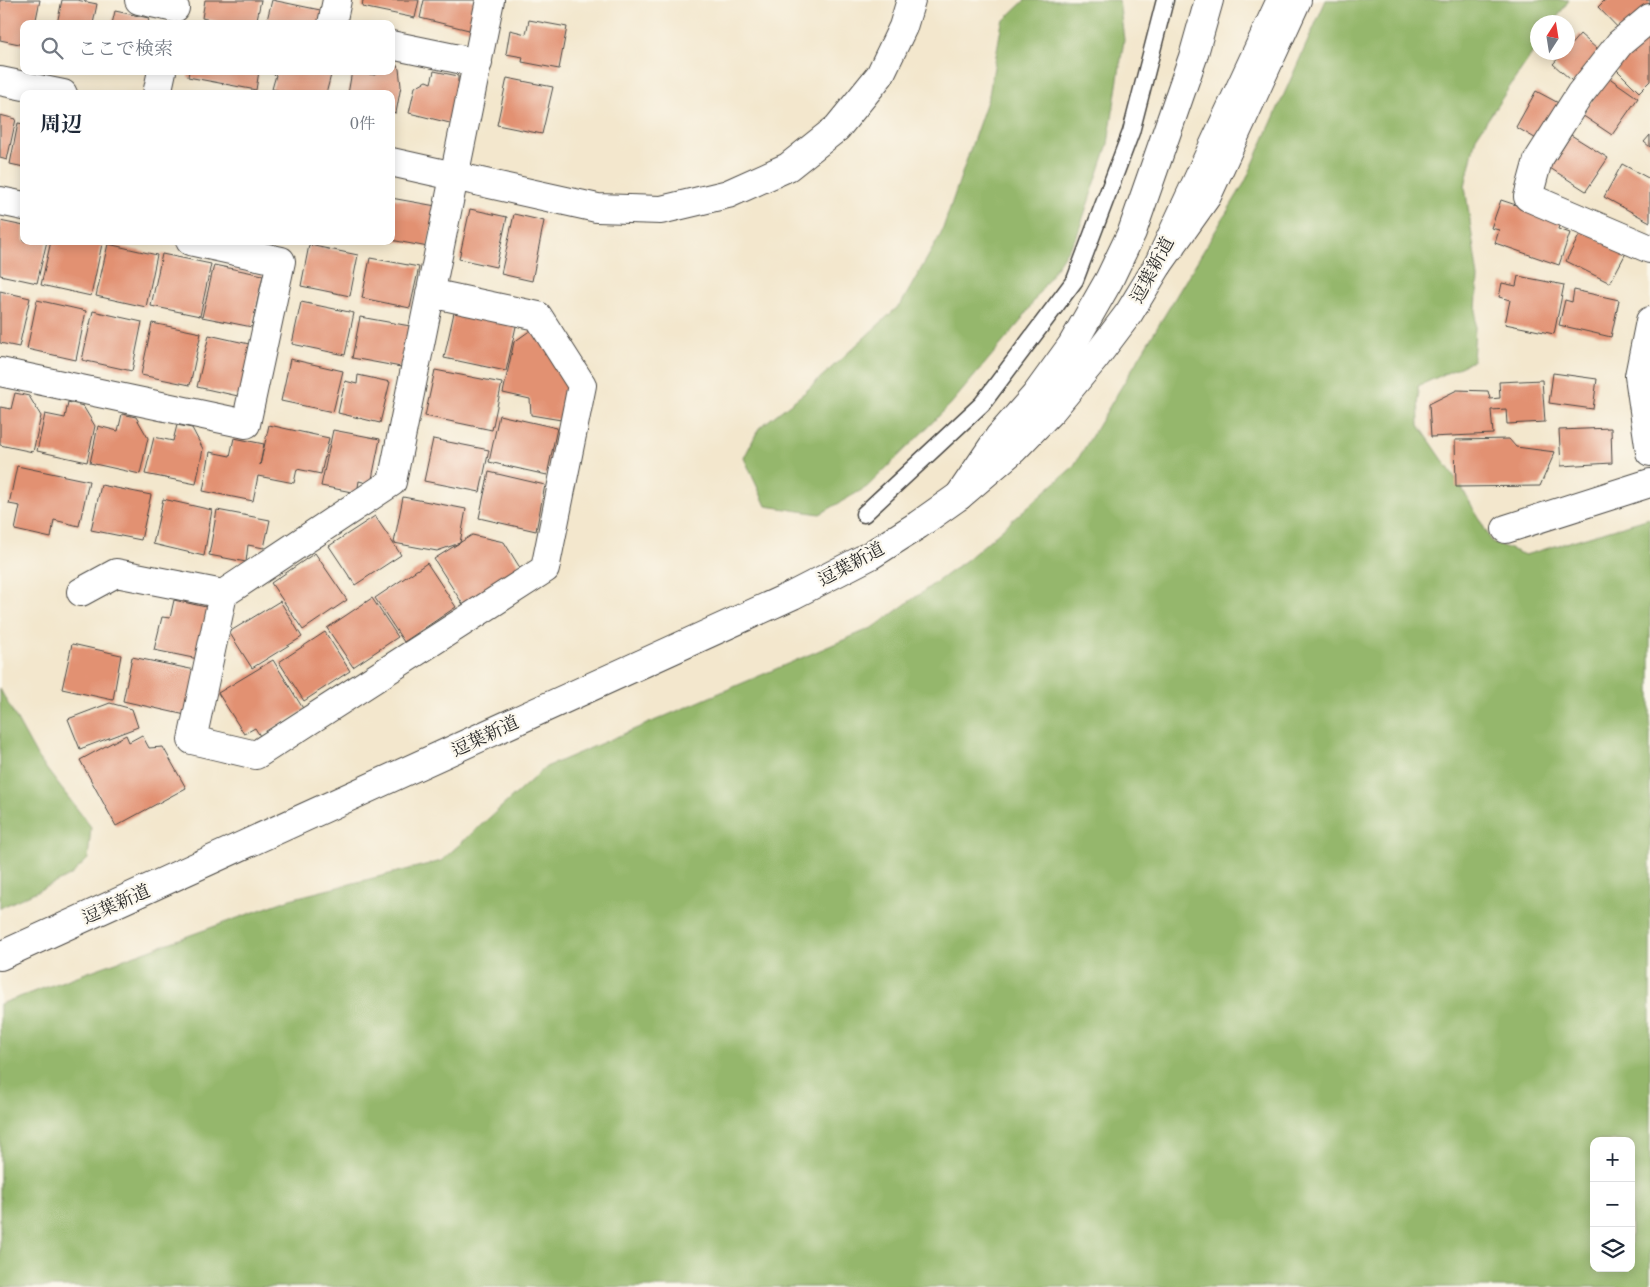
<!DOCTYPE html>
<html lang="ja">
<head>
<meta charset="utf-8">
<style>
  :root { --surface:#fff; --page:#f2f2f3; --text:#1f2937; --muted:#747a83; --line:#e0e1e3 }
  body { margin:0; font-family:"Old Standard TT","Noto Serif JP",serif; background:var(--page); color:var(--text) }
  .controls { position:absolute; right:15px; bottom:15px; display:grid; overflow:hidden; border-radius:10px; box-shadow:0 2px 12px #0003 }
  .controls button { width:45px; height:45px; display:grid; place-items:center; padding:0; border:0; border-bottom:1px solid var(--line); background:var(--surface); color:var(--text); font:25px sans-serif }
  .compass { position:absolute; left:1530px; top:15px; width:45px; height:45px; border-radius:50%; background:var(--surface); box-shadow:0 2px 12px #0003; rotate:12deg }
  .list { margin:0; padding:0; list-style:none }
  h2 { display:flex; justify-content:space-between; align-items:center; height:65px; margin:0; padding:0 20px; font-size:21px }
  h2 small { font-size:16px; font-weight:400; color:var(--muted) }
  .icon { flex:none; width:28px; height:28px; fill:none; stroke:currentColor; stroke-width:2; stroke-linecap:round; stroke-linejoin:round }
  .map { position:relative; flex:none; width:1650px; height:1287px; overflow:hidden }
  .search { position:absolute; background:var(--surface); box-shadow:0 2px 12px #0003; left:20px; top:20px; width:375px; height:55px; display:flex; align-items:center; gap:12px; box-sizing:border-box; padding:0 18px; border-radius:10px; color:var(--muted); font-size:19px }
  .panel { position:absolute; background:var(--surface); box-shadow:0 2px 12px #0003; left:20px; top:90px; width:375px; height:155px; border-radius:10px }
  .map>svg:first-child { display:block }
</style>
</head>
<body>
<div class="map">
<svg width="1650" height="1287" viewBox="0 0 1650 1287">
  <rect width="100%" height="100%" fill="#fbf7ec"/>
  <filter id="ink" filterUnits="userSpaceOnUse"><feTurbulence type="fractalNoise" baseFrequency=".02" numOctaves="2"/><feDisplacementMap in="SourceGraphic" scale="10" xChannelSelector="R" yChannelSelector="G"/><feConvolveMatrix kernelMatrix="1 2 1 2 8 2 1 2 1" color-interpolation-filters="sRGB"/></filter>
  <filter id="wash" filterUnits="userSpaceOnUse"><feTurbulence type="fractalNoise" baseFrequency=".0096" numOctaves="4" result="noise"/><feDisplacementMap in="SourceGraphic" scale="20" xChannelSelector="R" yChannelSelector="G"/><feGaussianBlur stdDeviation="1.12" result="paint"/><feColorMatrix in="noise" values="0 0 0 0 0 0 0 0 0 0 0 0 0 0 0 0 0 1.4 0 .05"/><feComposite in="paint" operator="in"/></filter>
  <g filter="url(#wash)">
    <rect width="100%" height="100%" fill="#f3e7cd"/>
    <path fill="#95b76c" stroke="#60714c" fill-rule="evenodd" d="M 1025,0 L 1119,0 L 1124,40 L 1108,144 L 1077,236 L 1020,322 L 950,405 L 867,487 L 820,514 L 766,506 L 744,458 L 759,428 L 804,393 L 901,304 L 941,234 L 989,95 L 1002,22 Z
      M 1326,0 L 1569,0 L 1554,22 L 1538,22 L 1537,46 L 1476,137 L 1465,186 L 1478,278 L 1473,361 L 1418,386 L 1419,425 L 1462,488 L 1492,542 L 1525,555 L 1650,518 L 1650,1287 L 0,1287 L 0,1004 L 290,899 L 441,861 L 546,767 L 874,627 L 968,559 L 1073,467 L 1245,182 ZM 1594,1141 L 1631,1141 L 1631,1268 L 1594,1268 Z
      M 0,689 L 38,758 L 91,827 L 88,859 L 70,876 L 0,908 Z"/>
    <g id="blocks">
      <path fill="#e29172" d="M 0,0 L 40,0 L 35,24 L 24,24 L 24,45 L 0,40 Z
        M 62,0 L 77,0 L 97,4 L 93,24 L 57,24 Z
        M 205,0 L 261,0 L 256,24 L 227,24 L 202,18 Z
        M 272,0 L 325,11 L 322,24 L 266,24 Z
        M 363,0 L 419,0 L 415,18 L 362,7 Z
        M 424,0 L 480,0 L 473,31 L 420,18 Z
        M 1605,0 L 1650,0 L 1650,6 L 1623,33 L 1598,7 Z
        M 115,11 L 149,18 L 148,24 L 112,24 Z
        M 41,20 L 57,23 L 57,24 L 40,24 Z
        M 529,20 L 567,27 L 559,69 L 522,62 L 523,57 L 506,54 L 510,30 L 526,34 Z
        M 1650,27 L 1650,81 L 1639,92 L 1612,65 Z
        M 1580,34 L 1606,57 L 1579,87 L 1553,64 L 1564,52 L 1568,52 L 1568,48 Z
        M 391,63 L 396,64 L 399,69 L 401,86 L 396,113 L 391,112 L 391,94 L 348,94 L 352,71 L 375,75 L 376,71 L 391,71 Z
        M 189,71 L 259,71 L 256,90 L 188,77 Z
        M 266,71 L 332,71 L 326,94 L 294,94 L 272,89 L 276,75 Z
        M 434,71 L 458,76 L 458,82 L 472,85 L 462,126 L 409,113 L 415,87 L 426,81 L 431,83 Z
        M 1608,77 L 1638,98 L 1612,135 L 1582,115 Z
        M 507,78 L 553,87 L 542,134 L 497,125 Z
        M 1536,91 L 1566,107 L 1545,144 L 1516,127 Z
        M 0,115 L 16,119 L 7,160 L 0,158 Z
        M 18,123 L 24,124 L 24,167 L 10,164 Z
        M 1571,135 L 1608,158 L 1586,191 L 1550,168 Z
        M 1650,135 L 1650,147 L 1644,142 Z
        M 1622,164 L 1650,179 L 1650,222 L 1604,197 Z
        M 391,198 L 436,206 L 428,247 L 391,240 Z
        M 1501,200 L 1561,220 L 1558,229 L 1570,233 L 1559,265 L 1495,243 L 1499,230 L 1491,228 Z
        M 470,209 L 507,217 L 496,267 L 459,259 Z
        M 514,214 L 544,221 L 532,281 L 501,274 Z
        M 0,221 L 24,226 L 24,241 L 47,241 L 37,283 L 0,275 Z
        M 1582,230 L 1626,253 L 1610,283 L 1566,261 Z
        M 51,241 L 92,241 L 102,244 L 91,296 L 41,285 Z
        M 108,244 L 157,255 L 146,307 L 96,296 Z
        M 309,245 L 358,255 L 350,296 L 301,286 Z
        M 162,254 L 211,264 L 200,316 L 151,306 Z
        M 370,258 L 419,267 L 410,308 L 362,298 Z
        M 214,265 L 263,275 L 252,327 L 202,317 Z
        M 1518,276 L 1564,285 L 1554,334 L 1505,324 L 1510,300 L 1499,297 L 1502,283 L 1516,286 Z
        M 1574,290 L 1619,300 L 1611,337 L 1559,325 L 1565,300 L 1572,302 Z
        M 0,291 L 30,298 L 19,347 L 0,343 Z
        M 37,300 L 86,311 L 76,360 L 27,349 Z
        M 301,302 L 354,313 L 345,355 L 292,344 Z
        M 455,308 L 517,322 L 506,371 L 444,358 Z
        M 93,311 L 142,322 L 132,371 L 82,360 Z
        M 360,317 L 410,326 L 401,367 L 352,358 Z
        M 152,323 L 201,333 L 190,385 L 141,375 Z
        M 535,327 L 579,391 L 573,422 L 531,415 L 530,399 L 503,393 L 514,342 Z
        M 209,335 L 258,346 L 247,398 L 197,387 Z
        M 290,359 L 343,371 L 333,412 L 281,401 Z
        M 435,370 L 502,383 L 492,430 L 425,416 Z
        M 1553,373 L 1597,379 L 1593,409 L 1549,403 Z
        M 358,375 L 390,382 L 380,423 L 338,413 L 345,381 L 357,384 Z
        M 1542,380 L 1545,422 L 1507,424 L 1506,409 L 1491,410 L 1493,434 L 1431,437 L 1429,404 L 1457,390 L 1488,391 L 1490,399 L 1500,398 L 1499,382 Z
        M 15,393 L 29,396 L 41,416 L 33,452 L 0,445 L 0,407 L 11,409 Z
        M 68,402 L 83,406 L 95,426 L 87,462 L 37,451 L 45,414 L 65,418 Z
        M 122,414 L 136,417 L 148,438 L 140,474 L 90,463 L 98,426 L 118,431 Z
        M 499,415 L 557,428 L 547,475 L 489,462 Z
        M 177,425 L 192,428 L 203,449 L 196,484 L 145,474 L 154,437 L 173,441 Z
        M 269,425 L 329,438 L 321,474 L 297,469 L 294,483 L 258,476 L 253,501 L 203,491 L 210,452 L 230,456 L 234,438 L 264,444 L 260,465 Z
        M 1611,428 L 1612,463 L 1561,466 L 1559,430 Z
        M 333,430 L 380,439 L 371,484 L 359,481 L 357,493 L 321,486 Z
        M 433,439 L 489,450 L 480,492 L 424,481 Z
        M 1509,439 L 1516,447 L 1555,452 L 1540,486 L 1456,487 L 1455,440 Z
        M 17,466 L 89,481 L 79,526 L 54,520 L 51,538 L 15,530 L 20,506 L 9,504 Z
        M 489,472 L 545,485 L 536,531 L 479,518 Z
        M 101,485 L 151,495 L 141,540 L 91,530 Z
        M 403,497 L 466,509 L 460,543 L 437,551 L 394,543 Z
        M 163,499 L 212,510 L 204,556 L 153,544 Z
        M 217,510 L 270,520 L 264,548 L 248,545 L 246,562 L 209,555 Z
        M 375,516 L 401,555 L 355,585 L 329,546 Z
        M 472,535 L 504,542 L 522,571 L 464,606 L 434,559 Z
        M 315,553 L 347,600 L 303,630 L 271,583 Z
        M 427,563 L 456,607 L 404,642 L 375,598 Z
        M 372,598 L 398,637 L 353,667 L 327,628 Z
        M 174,600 L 215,609 L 203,660 L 154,650 L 162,617 L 170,618 Z
        M 280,601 L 302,637 L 252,668 L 229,632 Z
        M 325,632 L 350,671 L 304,701 L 279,662 Z
        M 72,644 L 121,655 L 113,700 L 62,689 Z
        M 132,657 L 200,671 L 190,716 L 123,701 Z
        M 273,660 L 304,710 L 260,736 L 255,728 L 244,734 L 218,693 Z
        M 110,703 L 132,709 L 138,727 L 80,749 L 68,719 Z
        M 126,735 L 129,742 L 142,735 L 149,748 L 163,747 L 186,788 L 116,826 L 80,760 Z"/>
    </g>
  </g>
  <g filter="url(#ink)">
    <use href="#blocks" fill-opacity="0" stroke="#494743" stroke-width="1"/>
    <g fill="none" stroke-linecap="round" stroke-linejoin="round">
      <g stroke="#494743" stroke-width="19">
        <path id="lane" d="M 864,514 L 982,404 L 1075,280 L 1131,132 L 1165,0"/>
      </g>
      <g stroke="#494743" stroke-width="30">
        <path id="street" d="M 139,0 L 175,8
          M 1650,18 L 1620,43 L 1580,94 L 1538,160 L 1528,197 L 1650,249
          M 332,24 L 337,0
          M 391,45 L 478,63
          M 157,94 L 162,71
          M 0,201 L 24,206
          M 430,293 L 538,316 L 582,385 L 545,569 L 256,755 L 192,740 L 223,594 L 392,482 L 490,0
          M 1650,321 L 1639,376 L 1650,452
          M 0,372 L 246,424 L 281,261 L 190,241
          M 1506,529 L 1650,483
          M 81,592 L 116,573 L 223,594"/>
      </g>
      <g stroke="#494743" stroke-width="30">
        <path id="secondary" d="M 0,81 L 63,94
          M 391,162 L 597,208 L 661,210 L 728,194 L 788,167 L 837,128 L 880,75 L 903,27 L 911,0
          M 0,956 L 793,595 L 871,555 L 918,525 L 959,496 L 1014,449 L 1052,410 L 1095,358 L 1129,313 L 1158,265 L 1281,0"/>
      </g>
      <g stroke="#494743" stroke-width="30">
        <path id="highway" d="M 1158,265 L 1207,196 L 1297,0
          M 959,496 L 999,437 L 1035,396 L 1072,345 L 1109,280 L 1132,232 L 1193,57 L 1209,0"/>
      </g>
      <use href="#lane" stroke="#fff" stroke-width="16"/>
      <use href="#street" stroke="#fff" stroke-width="28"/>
      <use href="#secondary" stroke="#fff" stroke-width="28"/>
      <use href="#highway" stroke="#fff" stroke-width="28"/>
    </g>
  </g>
  <g text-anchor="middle" stroke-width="4.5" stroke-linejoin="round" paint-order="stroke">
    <g font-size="18" fill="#2b2b2b" stroke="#fbf7ec">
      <text transform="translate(1152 270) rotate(-62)" y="6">逗葉新道</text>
      <text transform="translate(851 564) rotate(-28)" y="6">逗葉新道</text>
      <text transform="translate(485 736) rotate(-25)" y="6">逗葉新道</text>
      <text transform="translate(116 904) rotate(-24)" y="6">逗葉新道</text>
    </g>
  </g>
</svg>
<div class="controls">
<button>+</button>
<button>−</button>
<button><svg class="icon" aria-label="layers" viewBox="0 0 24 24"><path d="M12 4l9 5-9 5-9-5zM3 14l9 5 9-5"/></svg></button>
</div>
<svg class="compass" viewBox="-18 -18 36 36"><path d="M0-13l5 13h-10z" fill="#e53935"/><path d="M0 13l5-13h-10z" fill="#747a83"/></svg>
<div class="search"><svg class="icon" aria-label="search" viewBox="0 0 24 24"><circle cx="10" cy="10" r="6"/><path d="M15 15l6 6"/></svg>ここで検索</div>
<section class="panel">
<h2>周辺<small>0件</small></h2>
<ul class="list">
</ul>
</section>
</div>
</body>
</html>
